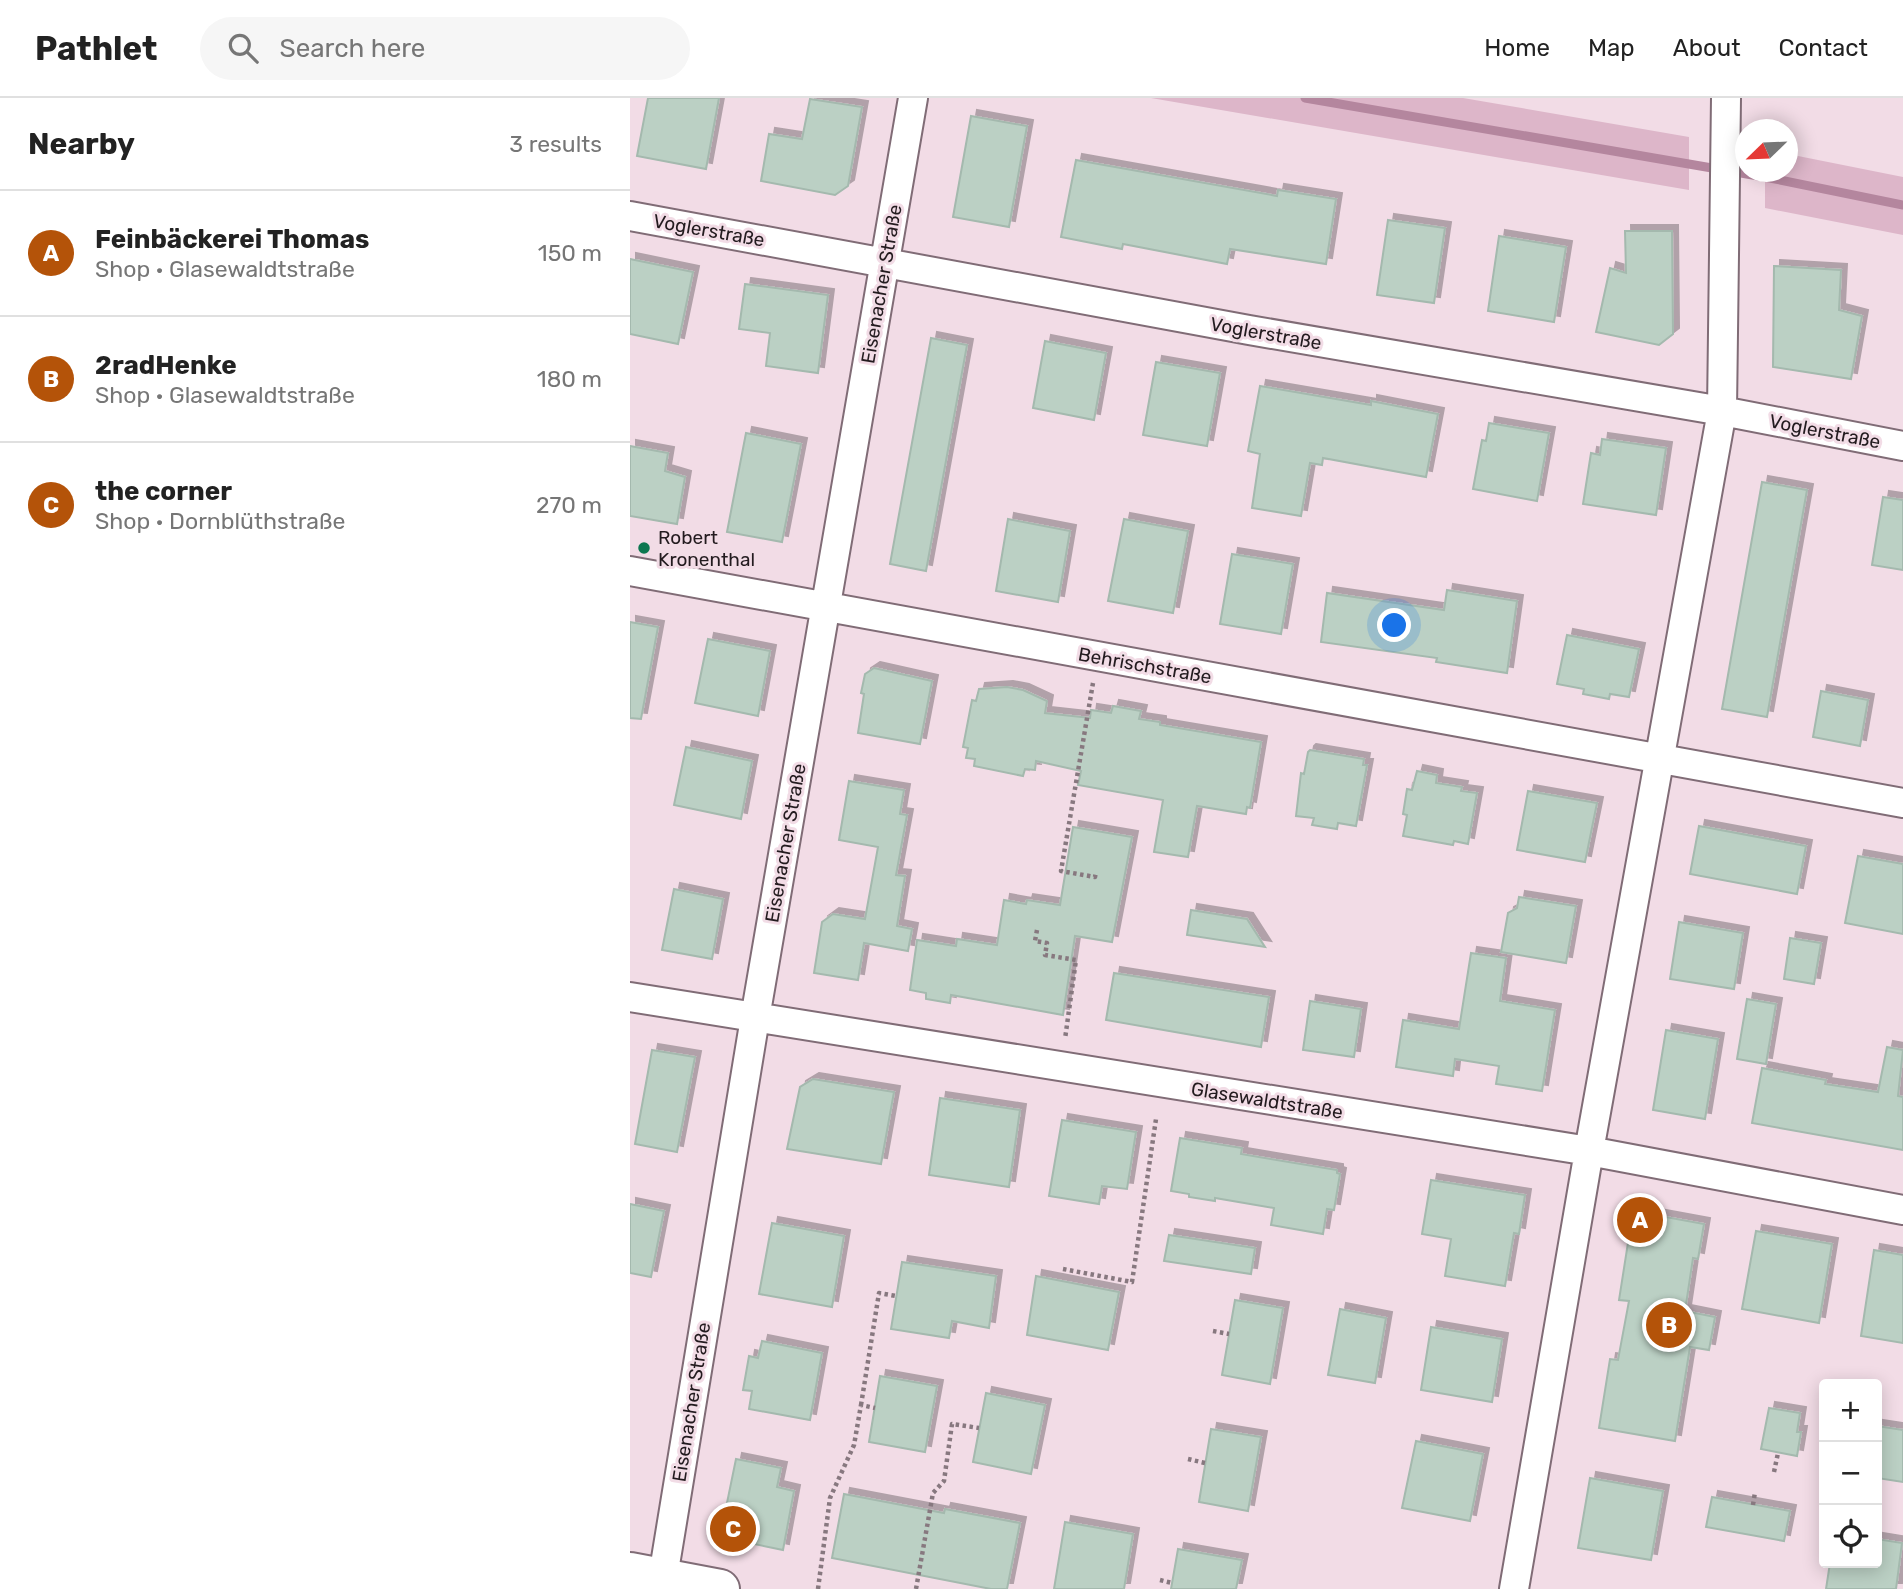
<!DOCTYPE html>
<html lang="en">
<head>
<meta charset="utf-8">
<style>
  :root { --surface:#fff; --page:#f6f6f6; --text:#222; --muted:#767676; --line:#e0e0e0; --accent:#b45309 }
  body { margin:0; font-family:Rubik,sans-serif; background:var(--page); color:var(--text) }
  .controls { position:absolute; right:21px; bottom:21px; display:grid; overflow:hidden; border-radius:7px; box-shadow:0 4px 18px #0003 }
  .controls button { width:63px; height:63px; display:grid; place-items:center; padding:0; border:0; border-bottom:2px solid var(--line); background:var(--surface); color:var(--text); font:35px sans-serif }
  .compass { position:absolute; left:1105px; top:21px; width:63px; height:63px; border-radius:50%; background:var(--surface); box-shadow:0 4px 18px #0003; rotate:247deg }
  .you { position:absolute; left:765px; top:528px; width:24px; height:24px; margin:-18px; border:5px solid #fff; border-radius:50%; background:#1a73e8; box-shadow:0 0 0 10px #1a73e833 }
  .badge { display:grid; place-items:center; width:46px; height:46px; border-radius:50%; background:var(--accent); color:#fff; font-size:23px; font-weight:700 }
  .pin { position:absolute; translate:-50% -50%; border:4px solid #fff; box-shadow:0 2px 7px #0006 }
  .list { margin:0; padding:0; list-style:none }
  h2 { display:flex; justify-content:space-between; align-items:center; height:91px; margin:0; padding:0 28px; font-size:30px }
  h2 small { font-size:23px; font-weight:400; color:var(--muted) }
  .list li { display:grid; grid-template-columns:46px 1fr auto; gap:21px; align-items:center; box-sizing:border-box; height:126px; padding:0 28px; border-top:2px solid var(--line) }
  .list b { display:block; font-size:26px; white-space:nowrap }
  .list p { margin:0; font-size:23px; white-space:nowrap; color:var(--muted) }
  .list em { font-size:23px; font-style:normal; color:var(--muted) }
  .icon { flex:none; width:38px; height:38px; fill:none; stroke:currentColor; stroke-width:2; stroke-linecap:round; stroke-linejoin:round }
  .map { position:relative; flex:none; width:1273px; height:1491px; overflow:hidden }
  header { display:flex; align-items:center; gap:42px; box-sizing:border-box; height:98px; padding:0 35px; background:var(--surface); border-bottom:2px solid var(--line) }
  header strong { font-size:33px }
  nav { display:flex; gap:38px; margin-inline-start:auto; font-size:24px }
  .search { width:490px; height:63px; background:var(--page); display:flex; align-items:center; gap:18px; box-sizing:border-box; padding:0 24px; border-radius:38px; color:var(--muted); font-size:26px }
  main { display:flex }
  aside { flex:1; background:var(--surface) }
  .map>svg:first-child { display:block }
</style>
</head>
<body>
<header>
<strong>Pathlet</strong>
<div class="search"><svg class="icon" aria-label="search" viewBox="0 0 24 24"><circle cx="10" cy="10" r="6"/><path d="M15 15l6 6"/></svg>Search here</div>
<nav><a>Home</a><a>Map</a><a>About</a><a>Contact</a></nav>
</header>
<main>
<aside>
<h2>Nearby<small>3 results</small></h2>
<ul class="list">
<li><span class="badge">A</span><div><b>Feinbäckerei Thomas</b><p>Shop · Glasewaldtstraße</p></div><em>150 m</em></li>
<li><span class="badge">B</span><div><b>2radHenke</b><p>Shop · Glasewaldtstraße</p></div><em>180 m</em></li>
<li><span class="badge">C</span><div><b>the corner</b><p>Shop · Dornblüthstraße</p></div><em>270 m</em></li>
</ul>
</aside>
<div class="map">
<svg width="1273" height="1491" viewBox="0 0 1273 1491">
  <defs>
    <filter id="shadow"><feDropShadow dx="6" dy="-6" stdDeviation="0" flood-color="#0004"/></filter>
  </defs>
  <rect width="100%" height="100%" fill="#f2dce6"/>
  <path fill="#ddb6c9" d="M 521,0 L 833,0 L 1059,39 L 1059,92 Z
    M 1158,56 L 1273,79 L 1273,137 L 1135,110 L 1135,74 L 1157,74 Z"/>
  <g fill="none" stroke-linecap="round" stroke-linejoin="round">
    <path stroke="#b4869e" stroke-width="9" d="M 675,0 L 1140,80 L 1273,107"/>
  </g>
  <path fill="#bbd0c4" stroke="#a4b9ae" stroke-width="2" filter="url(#shadow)" d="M 18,0 L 89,0 L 76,71 L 7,58 Z
    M 180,1 L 232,9 L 218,88 L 205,97 L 131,83 L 139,36 L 172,41 Z
    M 341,18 L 397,28 L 379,129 L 323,119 Z
    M 446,62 L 647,98 L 648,92 L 706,101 L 696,166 L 600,151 L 597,166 L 493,146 L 492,151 L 431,139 Z
    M 758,122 L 815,130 L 804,205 L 747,197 Z
    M 995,133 L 1042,133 L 1043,236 L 1029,247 L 966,234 L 980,170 L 996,175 Z
    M 869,138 L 936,149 L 924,224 L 858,213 Z
    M 0,161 L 63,174 L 48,246 L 0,236 Z
    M 1144,168 L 1211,172 L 1209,212 L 1232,218 L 1221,281 L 1143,269 Z
    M 115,186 L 198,197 L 188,275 L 136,268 L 140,235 L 109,231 Z
    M 301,240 L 337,247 L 296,473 L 260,466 Z
    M 415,243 L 476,255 L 464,322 L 403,310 Z
    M 526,264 L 590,275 L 577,348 L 513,337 Z
    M 630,288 L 741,307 L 741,303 L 808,316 L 796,379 L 693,360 L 692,367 L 680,365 L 671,418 L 622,410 L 630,356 L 618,353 Z
    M 859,325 L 919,335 L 907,403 L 843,391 L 852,342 L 856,343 Z
    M 116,335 L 171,346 L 152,444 L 97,434 Z
    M 972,341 L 1036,350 L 1026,417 L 953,406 L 961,355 L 970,357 Z
    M 0,348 L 38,355 L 35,373 L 55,379 L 47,426 L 0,418 Z
    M 1132,384 L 1177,392 L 1137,619 L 1092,611 Z
    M 1253,399 L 1273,402 L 1273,472 L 1242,467 Z
    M 378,421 L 440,433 L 428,504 L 366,493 Z
    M 494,421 L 558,433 L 543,515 L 478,503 Z
    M 602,456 L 663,466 L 651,536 L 590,526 Z
    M 817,492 L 887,503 L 877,575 L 806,564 L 807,560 L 691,544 L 697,495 L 814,512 Z
    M 0,524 L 28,529 L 11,621 L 0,620 Z
    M 937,537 L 1009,551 L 999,599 L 980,596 L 979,601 L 953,596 L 954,591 L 927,586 Z
    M 78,541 L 140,553 L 128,618 L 65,605 Z
    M 244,570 L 302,583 L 290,646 L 228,635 L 234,596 L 231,595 L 235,576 Z
    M 377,589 L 393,592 L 417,603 L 415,615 L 460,620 L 461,612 L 481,615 L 483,608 L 511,613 L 509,621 L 530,624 L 530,627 L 631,644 L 620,710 L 617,709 L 616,716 L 567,708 L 558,759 L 524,754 L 533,702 L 448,687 L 451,673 L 406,663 L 405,672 L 395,671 L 393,678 L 344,668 L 345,661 L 336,660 L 338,650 L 333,649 L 342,602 L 346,603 L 349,591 Z
    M 1191,593 L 1238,602 L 1230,648 L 1183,639 Z
    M 56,649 L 122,663 L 111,721 L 44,707 Z
    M 680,652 L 734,661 L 733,667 L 737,667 L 726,728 L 708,725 L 707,731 L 682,727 L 684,720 L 666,718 L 671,675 L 674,676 L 678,654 Z
    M 787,673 L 807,677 L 806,685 L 832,689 L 831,693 L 847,695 L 838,746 L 824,743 L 823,747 L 773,738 L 777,717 L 773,716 L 777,691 L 782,692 Z
    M 219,683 L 274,692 L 270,716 L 277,717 L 266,777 L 275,778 L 267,828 L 282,831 L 278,853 L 234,845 L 228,882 L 184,875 L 192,824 L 203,816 L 235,821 L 248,749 L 209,742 Z
    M 898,693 L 967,705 L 955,764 L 887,752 Z
    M 1069,728 L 1176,748 L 1167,796 L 1060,776 Z
    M 443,729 L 502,739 L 482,844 L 445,838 L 433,917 L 321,897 L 320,905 L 296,901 L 296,895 L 280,892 L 287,842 L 326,848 L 327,841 L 367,847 L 374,802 L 396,806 L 397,802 L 430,807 Z
    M 1228,758 L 1273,766 L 1273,836 L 1215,825 Z
    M 44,791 L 93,801 L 82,861 L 32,852 Z
    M 889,799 L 946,808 L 936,865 L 871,854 L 878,815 L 887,810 Z
    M 561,812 L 617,821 L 635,849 L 557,837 Z
    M 1049,824 L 1113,835 L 1104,891 L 1040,881 Z
    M 1160,840 L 1191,845 L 1184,886 L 1154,881 Z
    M 841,855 L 876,860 L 870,903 L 925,912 L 912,993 L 866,986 L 869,968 L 825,961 L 823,978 L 766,969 L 773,922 L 829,931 Z
    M 484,875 L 639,899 L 631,949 L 476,922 Z
    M 1117,901 L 1146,906 L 1136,966 L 1107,961 Z
    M 680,903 L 731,911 L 724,959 L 673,952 Z
    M 1036,932 L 1088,941 L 1075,1021 L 1023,1012 Z
    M 1257,949 L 1273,952 L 1268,998 L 1273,999 L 1273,1052 L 1122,1025 L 1132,970 L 1196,982 L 1195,986 L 1248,994 Z
    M 22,952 L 65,959 L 47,1054 L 5,1046 Z
    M 183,981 L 264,994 L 251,1066 L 157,1051 L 170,989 Z
    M 310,1000 L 390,1012 L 379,1089 L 299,1077 Z
    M 432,1022 L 506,1034 L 497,1091 L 472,1088 L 469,1106 L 419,1098 Z
    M 550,1040 L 612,1050 L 611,1056 L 707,1072 L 707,1075 L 710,1076 L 704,1112 L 697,1111 L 693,1136 L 641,1127 L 644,1110 L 585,1100 L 585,1103 L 559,1099 L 559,1096 L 541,1093 Z
    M 801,1082 L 895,1097 L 889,1136 L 884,1135 L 875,1188 L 815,1178 L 821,1141 L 792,1136 Z
    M 0,1106 L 34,1113 L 21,1179 L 0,1175 Z
    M 1003,1113 L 1074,1126 L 1068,1161 L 1063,1160 L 1055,1213 L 1085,1219 L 1079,1252 L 1060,1249 L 1045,1343 L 969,1330 L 980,1261 L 988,1262 L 999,1203 L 989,1202 Z
    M 142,1125 L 214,1138 L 202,1209 L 129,1196 Z
    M 1126,1133 L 1202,1146 L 1189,1225 L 1112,1211 Z
    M 539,1137 L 625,1150 L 621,1176 L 534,1163 Z
    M 1244,1152 L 1273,1157 L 1273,1245 L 1231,1238 Z
    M 272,1164 L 366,1178 L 359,1230 L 322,1223 L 319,1240 L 261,1231 Z
    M 406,1178 L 489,1194 L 478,1252 L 397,1237 Z
    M 605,1202 L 653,1210 L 640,1286 L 592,1277 Z
    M 710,1211 L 756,1220 L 745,1285 L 698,1277 Z
    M 801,1229 L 872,1241 L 862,1304 L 791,1292 Z
    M 132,1243 L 192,1255 L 180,1322 L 119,1311 L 122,1293 L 113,1292 L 119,1258 L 128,1260 Z
    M 250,1278 L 307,1288 L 295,1354 L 239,1344 Z
    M 356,1295 L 415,1307 L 401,1376 L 343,1364 Z
    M 1139,1310 L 1170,1315 L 1167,1334 L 1171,1334 L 1167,1358 L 1131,1351 Z
    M 1247,1328 L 1273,1332 L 1273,1384 L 1247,1380 Z
    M 581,1331 L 631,1339 L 618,1413 L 569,1404 Z
    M 786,1343 L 853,1356 L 840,1423 L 772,1410 Z
    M 106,1361 L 151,1370 L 147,1389 L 164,1393 L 153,1452 L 90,1439 Z
    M 960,1380 L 1033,1393 L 1021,1462 L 948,1450 Z
    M 214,1396 L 314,1415 L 315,1411 L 390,1425 L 377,1491 L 361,1491 L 202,1460 Z
    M 1082,1399 L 1160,1413 L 1154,1443 L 1076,1429 Z
    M 435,1424 L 503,1436 L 494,1491 L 424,1491 Z
    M 1247,1441 L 1272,1445 L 1266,1491 L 1196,1491 L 1200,1465 L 1247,1465 Z
    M 548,1451 L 612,1462 L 606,1491 L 541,1491 Z"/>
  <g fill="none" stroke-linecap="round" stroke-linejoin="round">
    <g stroke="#806c76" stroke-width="32">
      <path id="street" d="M 0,118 L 619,232 L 1092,313 L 1273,348
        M 0,473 L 1273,705
        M 0,899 L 959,1053 L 1273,1112
        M 31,1491 L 125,920 L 283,0
        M 884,1491 L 959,1053 L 1092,313 L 1096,0"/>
    </g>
    <g stroke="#806c76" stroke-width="42">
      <path id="secondary" d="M 0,1474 L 90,1491"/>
    </g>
    <path stroke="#87787f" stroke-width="4.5" stroke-dasharray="3.5 3.5" stroke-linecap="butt" d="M 463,585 L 431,773 L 465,779 L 466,774
      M 407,832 L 405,843 L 417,845 L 415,857 L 446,862 L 435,941
      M 433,1171 L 502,1184 L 526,1021
      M 583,1233 L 599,1236
      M 231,1307 L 249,1195 L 266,1198
      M 558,1361 L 575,1365
      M 1144,1374 L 1148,1355
      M 1123,1407 L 1125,1394
      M 530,1482 L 542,1485
      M 188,1491 L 200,1400 L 224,1347 L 231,1307 L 245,1310
      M 286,1491 L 303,1395 L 314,1383 L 322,1326 L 349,1330"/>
    <use href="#street" stroke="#fff" stroke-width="28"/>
    <use href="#secondary" stroke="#fff" stroke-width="38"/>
  </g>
  <circle fill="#0d7750" stroke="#f2dce6" stroke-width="2.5" cx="14" cy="450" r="7"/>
  <g text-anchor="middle" stroke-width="6" stroke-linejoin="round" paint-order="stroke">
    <g font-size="19" fill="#231b1f" stroke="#f2dce6">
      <text transform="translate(79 132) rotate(10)" y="7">Voglerstraße</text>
      <text transform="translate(251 186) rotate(-80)" y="7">Eisenacher Straße</text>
      <text transform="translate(636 235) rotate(10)" y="7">Voglerstraße</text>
      <text transform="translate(1195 333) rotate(11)" y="7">Voglerstraße</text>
      <text transform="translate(515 567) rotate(10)" y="7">Behrischstraße</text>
      <text transform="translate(155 745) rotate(-80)" y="7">Eisenacher Straße</text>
      <text transform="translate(637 1002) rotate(9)" y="7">Glasewaldtstraße</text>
      <text transform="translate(61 1304) rotate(-81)" y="7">Eisenacher Straße</text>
    </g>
    <g font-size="19" fill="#231b1f" stroke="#f2dce6" text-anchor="start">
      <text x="28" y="446">Robert<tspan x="28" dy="22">Kronenthal</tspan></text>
    </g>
  </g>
</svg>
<div class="controls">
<button>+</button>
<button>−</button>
<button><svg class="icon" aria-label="locate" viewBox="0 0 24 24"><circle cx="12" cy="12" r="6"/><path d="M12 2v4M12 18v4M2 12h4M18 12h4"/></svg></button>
</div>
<svg class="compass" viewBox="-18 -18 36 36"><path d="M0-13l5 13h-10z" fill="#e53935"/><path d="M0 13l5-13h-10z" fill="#767676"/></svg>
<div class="you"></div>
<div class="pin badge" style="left:1010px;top:1122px">A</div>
<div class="pin badge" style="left:1039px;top:1227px">B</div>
<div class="pin badge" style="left:103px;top:1431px">C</div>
</div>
</main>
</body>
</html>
